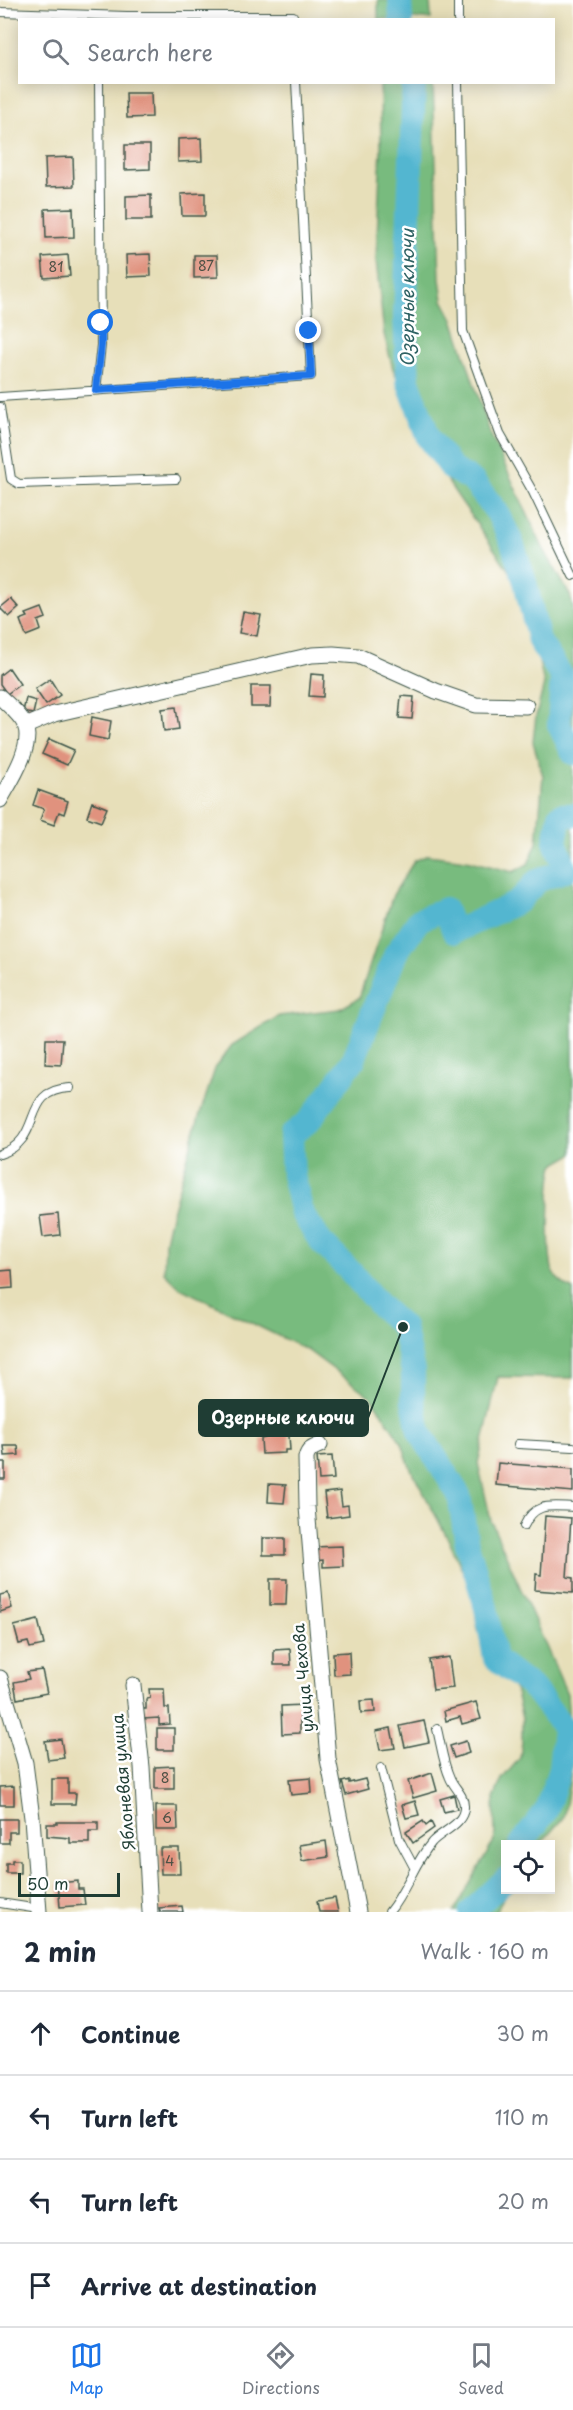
<!DOCTYPE html>
<html lang="en">
<head>
<meta charset="utf-8">
<style>
  :root { --surface:#fff; --page:#f6f6f7; --text:#1f2937; --muted:#747a83; --line:#e0e1e3; --accent:#1a73e8 }
  body { margin:0; font-family:"Playpen Sans",sans-serif; background:var(--page); color:var(--text) }
  .controls { position:absolute; right:18px; bottom:18px; display:grid; overflow:hidden; border-radius:0px; box-shadow:0 3px 15px #0003 }
  .controls button { width:54px; height:54px; display:grid; place-items:center; padding:0; border:0; border-bottom:2px solid var(--line); background:var(--surface); color:var(--text); font:30px sans-serif }
  .scale { position:absolute; left:18px; bottom:15px; width:102px; box-sizing:border-box; padding-left:6px; border:3px solid #1f3d34; border-top:0; font-size:16px; line-height:21px; white-space:nowrap; color:#1f3d34; -webkit-text-stroke:4px #fff; paint-order:stroke }
  .stop { position:absolute; width:18px; height:18px; margin:-14px; border:4px solid #1a73e8; border-radius:50%; background:#fff }
  .stop.end { background:#1a73e8; border-color:#fff; box-shadow:0 2px 6px #0008 }
  .list { margin:0; padding:0; list-style:none }
  h2 { display:flex; justify-content:space-between; align-items:center; height:78px; margin:0; padding:0 24px; font-size:26px }
  h2 small { font-size:20px; font-weight:400; color:var(--muted) }
  .list li { display:grid; grid-template-columns:39px 1fr auto; gap:18px; align-items:center; box-sizing:border-box; height:84px; padding:0 24px; border-top:2px solid var(--line) }
  .list b { display:block; font-size:22px; white-space:nowrap }
  .list em { font-size:20px; font-style:normal; color:var(--muted) }
  .icon { flex:none; width:33px; height:33px; fill:none; stroke:currentColor; stroke-width:2; stroke-linecap:round; stroke-linejoin:round }
  .map { position:relative; flex:none; width:573px; height:1912px; overflow:hidden }
  .search { position:absolute; background:var(--surface); box-shadow:0 3px 15px #0003; left:18px; right:18px; top:18px; height:66px; display:flex; align-items:center; gap:15px; box-sizing:border-box; padding:0 21px; border-radius:0px; color:var(--muted); font-size:22px }
  .sheet { height:414px; background:var(--surface) }
  nav { display:flex; justify-content:space-around; align-items:center; box-sizing:border-box; height:84px; border-top:2px solid var(--line); background:var(--surface); font-size:16px; color:var(--muted) }
  nav a { display:grid; justify-items:center; gap:3px }
  nav .on { color:var(--accent) }
  .map>svg:first-child { display:block }
</style>
</head>
<body>
<div class="map">
<svg width="573" height="1912" viewBox="0 0 573 1912">
  <rect width="100%" height="100%" fill="#fff"/>
  <filter id="ink" filterUnits="userSpaceOnUse"><feTurbulence type="fractalNoise" baseFrequency=".0167" numOctaves="2"/><feDisplacementMap in="SourceGraphic" scale="12" xChannelSelector="R" yChannelSelector="G"/><feConvolveMatrix kernelMatrix="1 2 1 2 8 2 1 2 1" color-interpolation-filters="sRGB"/></filter>
  <filter id="wash" filterUnits="userSpaceOnUse"><feTurbulence type="fractalNoise" baseFrequency=".008" numOctaves="4" result="noise"/><feDisplacementMap in="SourceGraphic" scale="24" xChannelSelector="R" yChannelSelector="G"/><feGaussianBlur stdDeviation="1.35" result="paint"/><feColorMatrix in="noise" values="0 0 0 0 0 0 0 0 0 0 0 0 0 0 0 0 0 1.4 0 .05"/><feComposite in="paint" operator="in"/></filter>
  <g filter="url(#wash)">
    <rect width="100%" height="100%" fill="#e7dfb9"/>
    <path fill="#78bb7e" stroke="#4c7c59" stroke-width="1.5" d="M 378,0 L 430,0 L 431,19 L 378,19 Z
      M 380,83 L 433,83 L 440,279 L 443,300 L 453,319 L 490,433 L 543,548 L 570,595 L 573,608 L 573,1154 L 554,1165 C 549,1183 547,1254 553,1272 C 556,1280 566,1286 573,1290 L 573,1378 L 498,1377 L 478,1463 L 491,1521 L 567,1694 L 572,1767 L 564,1817 L 540,1844 L 506,1844 L 507,1890 L 496,1912 L 454,1912 L 495,1839 L 494,1798 L 502,1779 L 520,1758 L 522,1741 L 522,1719 L 516,1692 L 478,1630 L 473,1593 L 448,1539 L 410,1467 L 402,1443 L 371,1397 L 307,1350 L 180,1288 L 164,1272 L 165,1241 L 169,1223 L 198,1120 L 216,1066 L 232,1045 L 279,1016 L 340,1009 L 359,998 L 393,895 L 414,861 L 428,855 L 466,860 L 513,872 L 528,864 L 537,843 L 543,776 L 533,742 L 536,716 L 544,684 L 536,648 L 514,578 L 450,485 L 393,369 L 384,334 L 376,260 L 381,148 Z"/>
    <g fill="none" stroke-linecap="round" stroke-linejoin="round">
      <path stroke="#52b6d0" stroke-width="24" d="M 400,0 L 401,20
        M 414,82 L 405,316 L 408,381 L 429,438 L 452,469 L 472,480 L 497,512 L 511,540 L 525,582 L 539,641 L 562,676 L 559,725 L 573,753
        M 521,1844 L 546,1811 L 560,1769 L 564,1728 L 534,1689 L 495,1659 L 486,1608 L 467,1544 L 459,1495 L 419,1431 L 413,1401 L 413,1371 L 403,1327 L 380,1306 L 350,1271 L 321,1242 L 302,1213 L 293,1175 L 291,1135 L 309,1121 L 353,1061 L 396,953 L 419,920 L 445,909 L 454,932 L 518,902 L 537,881 L 566,870 L 555,842 L 560,815 L 573,815
        M 471,1912 L 506,1879"/>
    </g>
    <g id="blocks">
      <path fill="#e0927e" d="M 126,93 L 151,93 L 152,117 L 127,118 Z
        M 201,138 L 202,161 L 178,162 L 178,139 Z
        M 125,145 L 150,145 L 150,169 L 125,170 Z
        M 73,157 L 74,186 L 46,187 L 45,158 Z
        M 205,193 L 205,216 L 182,216 L 181,194 Z
        M 151,195 L 151,220 L 126,220 L 126,196 Z
        M 73,208 L 74,237 L 46,238 L 45,209 Z
        M 150,254 L 151,276 L 127,277 L 126,255 Z
        M 68,255 L 70,276 L 44,278 L 42,257 Z
        M 194,255 L 217,255 L 218,277 L 194,278 Z
        M 11,599 L 19,608 L 9,617 L 0,608 Z
        M 42,608 L 46,618 L 38,621 L 41,630 L 26,636 L 20,620 L 28,617 L 26,614 Z
        M 243,612 L 261,615 L 257,636 L 239,633 Z
        M 9,668 L 20,684 L 7,694 L 0,684 L 0,675 Z
        M 311,674 L 324,675 L 323,697 L 309,696 Z
        M 50,679 L 60,695 L 46,705 L 35,689 Z
        M 251,686 L 271,686 L 270,707 L 251,707 Z
        M 401,696 L 414,697 L 412,719 L 399,718 Z
        M 26,698 L 36,701 L 33,714 L 23,712 Z
        M 176,707 L 179,729 L 164,731 L 162,709 Z
        M 92,717 L 111,721 L 108,740 L 89,736 Z
        M 49,739 L 74,750 L 67,765 L 42,754 Z
        M 38,790 L 68,801 L 64,814 L 59,812 L 54,825 L 40,820 L 44,809 L 33,805 Z
        M 92,802 L 107,808 L 101,822 L 87,817 Z
        M 46,1039 L 63,1039 L 61,1065 L 45,1064 Z
        M 58,1214 L 60,1235 L 43,1237 L 40,1216 Z
        M 12,1270 L 13,1288 L 0,1289 L 0,1271 Z
        M 281,1417 L 281,1421 L 288,1421 L 290,1450 L 285,1450 L 285,1453 L 262,1454 L 261,1439 L 265,1438 L 264,1430 L 267,1430 L 266,1418 Z
        M 4,1446 L 18,1446 L 19,1455 L 5,1456 Z
        M 332,1456 L 334,1479 L 319,1480 L 317,1457 Z
        M 0,1462 L 5,1462 L 5,1479 L 0,1479 Z
        M 498,1463 L 573,1469 L 573,1492 L 496,1485 Z
        M 269,1484 L 286,1485 L 284,1503 L 268,1502 Z
        M 340,1491 L 342,1506 L 348,1505 L 349,1515 L 327,1518 L 324,1493 Z
        M 545,1516 L 571,1518 L 567,1577 L 573,1578 L 573,1593 L 535,1590 L 536,1574 L 541,1575 Z
        M 263,1538 L 285,1538 L 285,1555 L 263,1555 Z
        M 342,1546 L 343,1566 L 323,1567 L 323,1560 L 314,1561 L 313,1547 Z
        M 270,1579 L 287,1579 L 286,1605 L 270,1605 Z
        M 8,1593 L 12,1608 L 0,1612 L 0,1595 Z
        M 38,1620 L 44,1645 L 30,1648 L 28,1642 L 19,1644 L 14,1626 Z
        M 290,1649 L 291,1665 L 274,1665 L 274,1650 Z
        M 349,1652 L 350,1674 L 334,1675 L 333,1653 Z
        M 449,1657 L 453,1688 L 433,1690 L 429,1660 Z
        M 42,1670 L 47,1693 L 17,1699 L 14,1682 L 29,1679 L 27,1672 Z
        M 149,1689 L 164,1689 L 165,1708 L 169,1708 L 170,1724 L 159,1725 L 159,1718 L 143,1719 L 142,1709 L 146,1709 L 146,1699 L 150,1698 Z
        M 374,1700 L 375,1712 L 361,1713 L 360,1701 Z
        M 476,1702 L 481,1719 L 462,1724 L 460,1717 L 446,1721 L 444,1711 Z
        M 304,1705 L 304,1714 L 300,1715 L 300,1733 L 282,1734 L 281,1706 Z
        M 424,1721 L 429,1742 L 405,1747 L 400,1726 Z
        M 157,1728 L 174,1728 L 174,1750 L 157,1750 Z
        M 391,1728 L 395,1748 L 380,1750 L 376,1731 Z
        M 61,1739 L 64,1758 L 48,1760 L 45,1741 Z
        M 466,1741 L 469,1753 L 454,1758 L 450,1746 Z
        M 174,1766 L 174,1789 L 155,1789 L 155,1767 Z
        M 432,1773 L 437,1791 L 413,1798 L 408,1781 Z
        M 311,1778 L 312,1793 L 291,1795 L 289,1780 Z
        M 52,1779 L 68,1779 L 68,1793 L 76,1793 L 75,1804 L 52,1804 Z
        M 365,1779 L 368,1789 L 346,1795 L 342,1782 L 349,1780 L 349,1783 Z
        M 14,1786 L 14,1805 L 0,1805 L 0,1787 Z
        M 454,1795 L 457,1809 L 444,1812 L 440,1799 Z
        M 415,1801 L 419,1815 L 406,1818 L 402,1805 Z
        M 156,1806 L 177,1806 L 178,1830 L 156,1830 Z
        M 0,1819 L 17,1819 L 17,1832 L 9,1832 L 9,1843 L 0,1843 Z
        M 423,1821 L 426,1826 L 431,1822 L 434,1828 L 413,1843 L 406,1832 Z
        M 57,1822 L 98,1822 L 98,1831 L 89,1831 L 89,1843 L 70,1843 L 70,1838 L 47,1836 L 47,1824 L 57,1824 Z
        M 326,1841 L 328,1857 L 302,1861 L 299,1845 Z
        M 160,1848 L 179,1848 L 180,1874 L 161,1874 Z
        M 12,1860 L 20,1860 L 20,1873 L 6,1873 L 6,1863 L 12,1863 Z
        M 78,1881 L 78,1889 L 83,1889 L 85,1905 L 60,1907 L 58,1883 Z
        M 335,1898 L 338,1912 L 319,1912 L 317,1901 Z
        M 182,1906 L 183,1912 L 160,1912 L 159,1908 Z"/>
    </g>
  </g>
  <g filter="url(#ink)">
    <use href="#blocks" fill-opacity="0" stroke="#3d5548" stroke-width="1.5"/>
    <g fill="none" stroke-linecap="round" stroke-linejoin="round">
      <g stroke="#3d5548" stroke-width="10">
        <path id="service" d="M 458,0 L 458,20
          M 0,12 L 127,16 L 293,16 L 293,20
          M 458,82 L 463,331 L 500,434 L 533,492 L 573,576
          M 96,390 L 101,345 L 99,82
          M 0,397 L 311,376 L 296,82
          M 0,407 L 11,479 L 19,484 L 176,479
          M 0,1154 C 46,1139 19,1090 70,1088
          M 518,1444 L 573,1447
          M 524,1526 C 535,1502 550,1506 573,1507
          M 381,1768 L 399,1839 L 414,1867
          M 0,1903 L 39,1909
          M 389,1912 C 407,1890 414,1863 432,1842 C 442,1831 465,1824 464,1806 C 464,1794 454,1788 450,1778 C 443,1763 441,1745 437,1729"/>
      </g>
      <g stroke="#3d5548" stroke-width="17">
        <path id="minor" d="M 0,697 C 8,705 21,715 25,725 C 34,746 10,782 0,800
          M 26,726 L 54,714 L 312,655 L 333,654 L 358,656 L 436,691 L 476,705 L 526,706
          M 320,1445 C 312,1448 308,1450 306,1458 L 307,1507 L 328,1759 L 358,1912
          M 0,1678 L 25,1763 L 32,1818 L 39,1912
          M 133,1685 L 142,1767 L 150,1912"/>
      </g>
      <use href="#service" stroke="#fff" stroke-width="8"/>
      <use href="#minor" stroke="#fff" stroke-width="15"/>
    </g>
  </g>
  <g fill="none" stroke-linecap="round" stroke-linejoin="round" filter="url(#ink)">
    <path stroke="#1a73e8" stroke-width="8" d="M 101,323 L 101,345 L 96,390 L 311,376 L 309,331"/>
  </g>
  <g text-anchor="middle" stroke-width="5" stroke-linejoin="round" paint-order="stroke">
    <g font-size="14" fill="#4f5246">
      <text x="206" y="271">87</text>
      <text x="56" y="272">81</text>
      <text x="165" y="1783">8</text>
      <text x="167" y="1823">6</text>
      <text x="170" y="1866">4</text>
    </g>
    <g font-size="16" fill="#1f3d34" stroke="#fff">
      <text transform="translate(303 1678) rotate(-95)" y="6">улица Чехова</text>
      <text transform="translate(123 1782) rotate(-95)" y="6">Яблоневая улица</text>
    </g>
    <g font-size="18" font-style="italic" fill="#2e6163" stroke="#fff">
      <text transform="translate(408 298) rotate(-90)" y="6">Озерные ключи</text>
    </g>
  </g>
  <path fill="none" stroke="#1f3d34" stroke-width="2" d="M403 1327L368 1418"/>
  <circle fill="#1f3d34" stroke="#fff" stroke-width="2" cx="403" cy="1327" r="6"/>
  <rect fill="#1f3d34" stroke="#1f3d34" stroke-width="2" x="199" y="1400" width="169" height="36" rx="6"/>
  <g font-size="18" text-anchor="middle" font-weight="bold" fill="#fff">
    <text x="283" y="1424">Озерные ключи</text>
  </g>
</svg>
<div class="controls">
<button><svg class="icon" aria-label="locate" viewBox="0 0 24 24"><circle cx="12" cy="12" r="6"/><path d="M12 2v4M12 18v4M2 12h4M18 12h4"/></svg></button>
</div>
<div class="scale">50 m</div>
<div class="stop" style="left:101px;top:323px"></div>
<div class="stop end" style="left:309px;top:331px"></div>
<div class="search"><svg class="icon" aria-label="search" viewBox="0 0 24 24"><circle cx="10" cy="10" r="6"/><path d="M15 15l6 6"/></svg>Search here</div>
</div>
<section class="sheet">
<h2>2 min<small>Walk · 160 m</small></h2>
<ul class="list">
<li><svg class="icon" aria-label="ahead" viewBox="0 0 24 24"><path d="M12 20V5M6 11l6-6 6 6"/></svg><div><b>Continue</b></div><em>30 m</em></li>
<li><svg class="icon" aria-label="left" viewBox="0 0 24 24"><path d="M17 20v-9H6M10 6l-5 5 5 5"/></svg><div><b>Turn left</b></div><em>110 m</em></li>
<li><svg class="icon" aria-label="left" viewBox="0 0 24 24"><path d="M17 20v-9H6M10 6l-5 5 5 5"/></svg><div><b>Turn left</b></div><em>20 m</em></li>
<li><svg class="icon" aria-label="arrive" viewBox="0 0 24 24"><path d="M6 21V4h12l-3 4 3 4H6"/></svg><div><b>Arrive at destination</b></div></li>
</ul>
</section>
<nav>
<a class="on"><svg class="icon" aria-label="map" viewBox="0 0 24 24"><path d="M3 6l6-2 6 2 6-2v14l-6 2-6-2-6 2zM9 4v14M15 6v14"/></svg>Map</a>
<a><svg class="icon" aria-label="directions" viewBox="0 0 24 24"><path d="M12 3l9 9-9 9-9-9zM9 14v-3h6M13 9l2 2-2 2"/></svg>Directions</a>
<a><svg class="icon" aria-label="saved" viewBox="0 0 24 24"><path d="M7 4h10v16l-5-4-5 4z"/></svg>Saved</a>
</nav>
</body>
</html>
